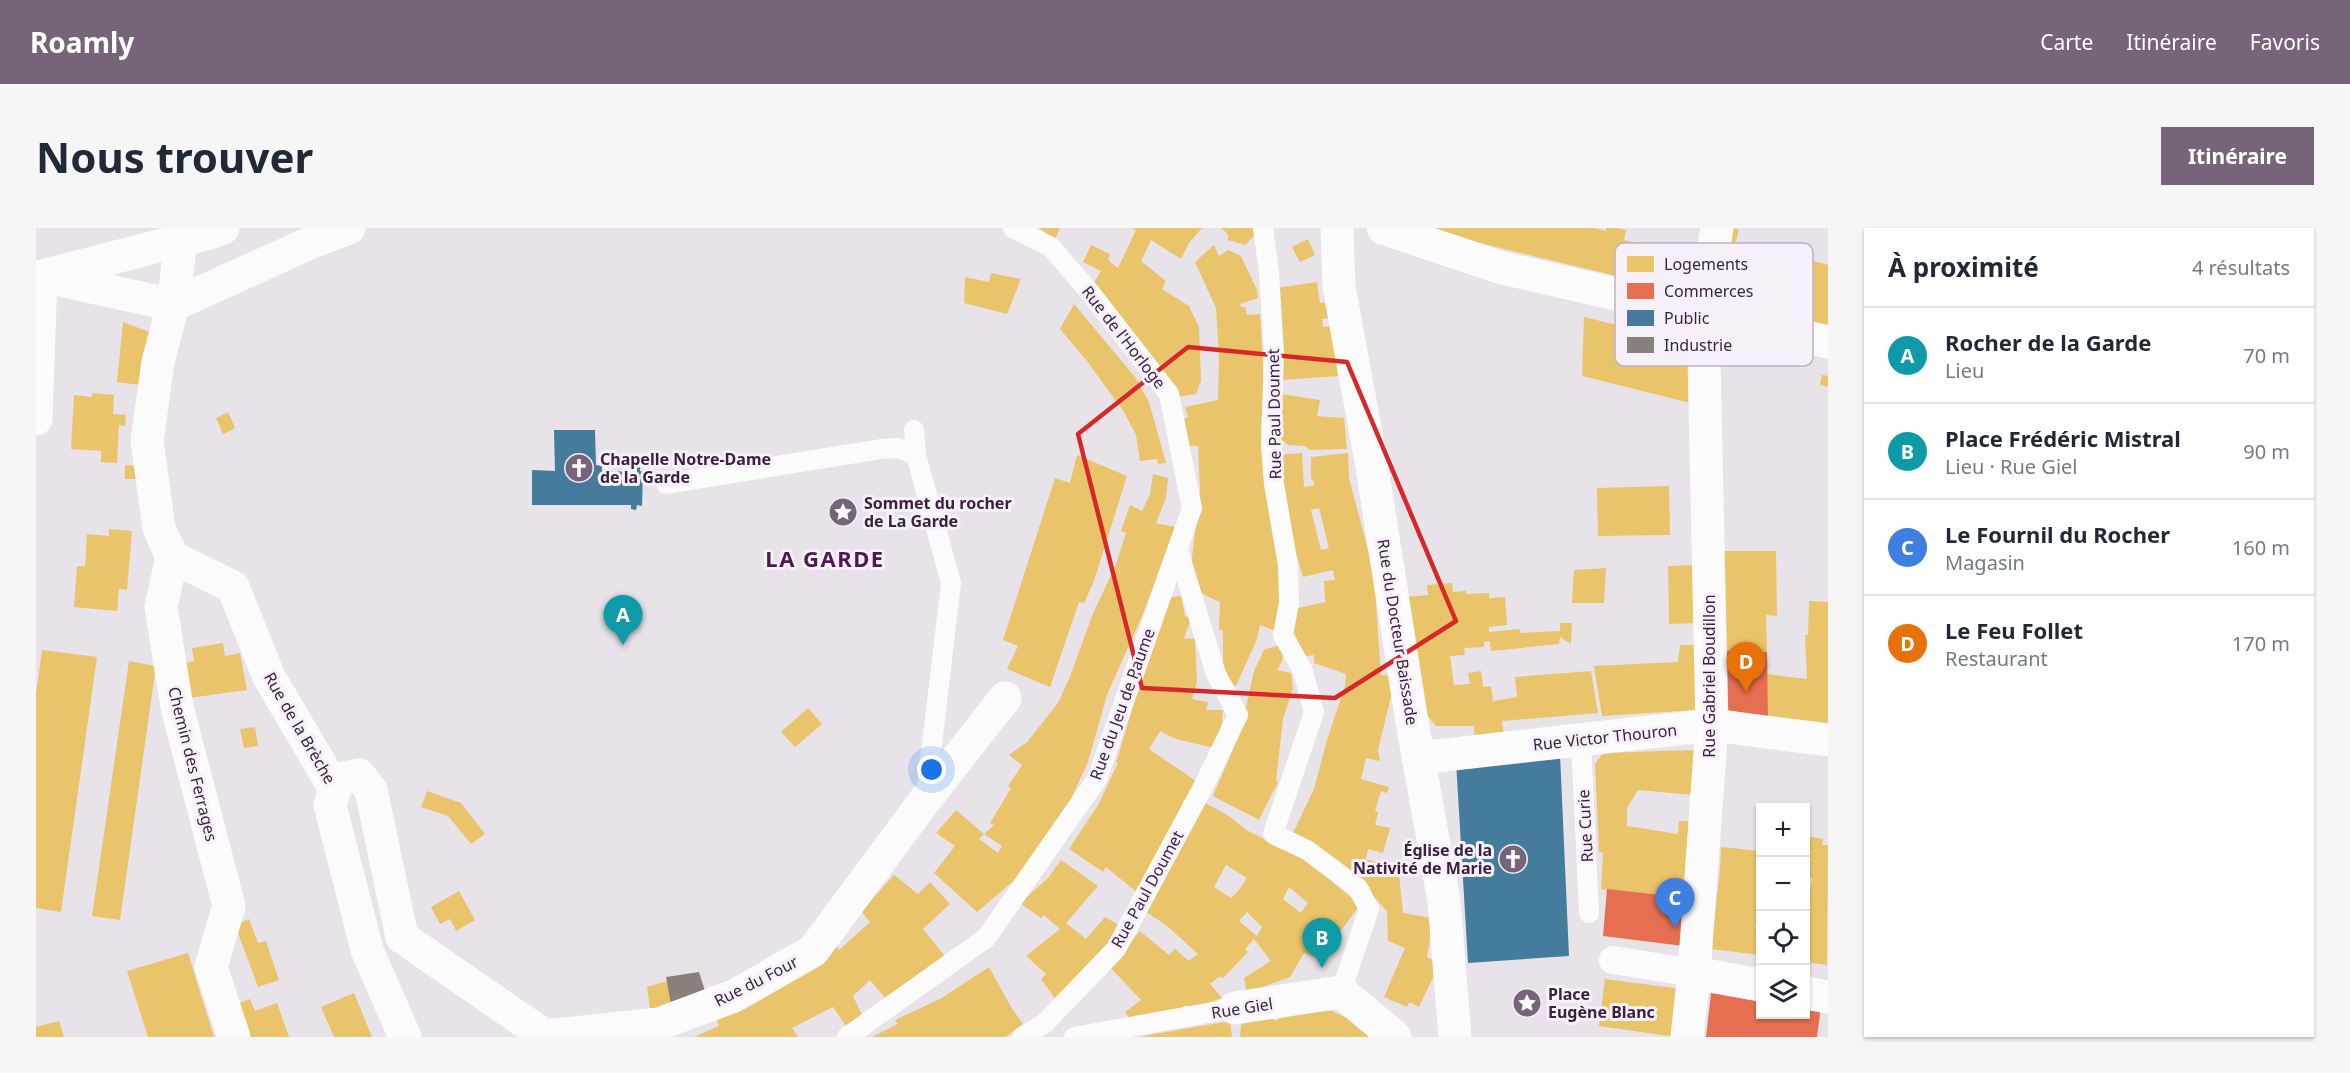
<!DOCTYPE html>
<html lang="fr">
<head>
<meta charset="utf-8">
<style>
  :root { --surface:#fff; --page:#f6f6f7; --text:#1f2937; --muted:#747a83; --line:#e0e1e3; --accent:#77647a }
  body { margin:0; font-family:"Noto Sans",sans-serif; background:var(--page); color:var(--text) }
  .controls { position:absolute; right:18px; bottom:18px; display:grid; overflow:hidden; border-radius:0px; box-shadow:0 2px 4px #0004 }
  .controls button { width:54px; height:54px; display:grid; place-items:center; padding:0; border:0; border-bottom:2px solid var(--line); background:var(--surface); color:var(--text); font:30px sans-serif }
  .you { position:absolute; left:896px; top:542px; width:21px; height:21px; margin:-15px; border:4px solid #fff; border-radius:50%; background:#1a73e8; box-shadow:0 0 0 9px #1a73e833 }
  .badge { display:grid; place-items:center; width:39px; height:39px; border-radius:50%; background:var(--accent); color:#fff; font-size:20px; font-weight:700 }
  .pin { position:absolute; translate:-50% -50px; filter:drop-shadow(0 2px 3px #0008) }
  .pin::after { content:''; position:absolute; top:32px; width:21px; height:18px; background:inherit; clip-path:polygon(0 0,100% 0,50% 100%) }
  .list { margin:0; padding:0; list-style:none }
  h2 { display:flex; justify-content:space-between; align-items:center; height:78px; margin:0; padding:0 24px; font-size:26px }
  h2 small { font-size:20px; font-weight:400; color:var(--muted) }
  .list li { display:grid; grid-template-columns:39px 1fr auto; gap:18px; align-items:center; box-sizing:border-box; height:96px; padding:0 24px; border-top:2px solid var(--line) }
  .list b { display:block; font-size:22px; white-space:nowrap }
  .list p { margin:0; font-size:20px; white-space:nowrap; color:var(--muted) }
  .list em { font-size:20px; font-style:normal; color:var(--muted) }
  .icon { flex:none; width:33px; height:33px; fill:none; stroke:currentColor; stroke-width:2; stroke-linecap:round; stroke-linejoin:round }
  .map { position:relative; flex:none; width:1792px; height:809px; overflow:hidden; border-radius:0px }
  header { display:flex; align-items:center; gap:36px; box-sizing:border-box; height:84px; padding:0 30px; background:var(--accent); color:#fff }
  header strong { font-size:28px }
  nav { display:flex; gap:33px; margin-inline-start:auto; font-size:21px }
  .intro { display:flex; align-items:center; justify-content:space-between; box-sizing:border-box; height:144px; padding:0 36px }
  h1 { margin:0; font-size:42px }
  .button { padding:15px 27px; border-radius:0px; background:var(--accent); color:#fff; font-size:21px; font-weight:700 }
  main { display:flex; gap:36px; padding:0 36px }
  aside { flex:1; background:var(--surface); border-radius:0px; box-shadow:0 2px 4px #0004 }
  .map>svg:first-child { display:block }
</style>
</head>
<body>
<header>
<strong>Roamly</strong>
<nav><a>Carte</a><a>Itinéraire</a><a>Favoris</a></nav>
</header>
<div class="intro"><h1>Nous trouver</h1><a class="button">Itinéraire</a></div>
<main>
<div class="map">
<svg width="1792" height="809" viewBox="0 0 1792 809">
  <rect width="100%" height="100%" fill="#e7e3e9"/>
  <path fill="#e9c46a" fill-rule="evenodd" d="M 1003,0 L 1024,0 L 1019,12 Z
    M 1095,0 L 1166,0 L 1153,15 L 1145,31 L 1115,12 L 1105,33 L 1130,53 L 1126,61 L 1153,78 L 1163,99 L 1165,153 L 1160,166 L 1143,169 L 1055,60 L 1065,43 L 1047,34 L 1055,17 L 1074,26 L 1072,32 L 1082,40 L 1100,2 Z
    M 1185,0 L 1220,0 L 1223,3 L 1209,17 L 1192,12 L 1192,6 Z
    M 1381,0 L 1558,0 L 1570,3 L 1570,0 L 1581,0 L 1590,2 L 1588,12 L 1662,29 L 1655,66 Z
    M 1693,0 L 1703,1 L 1699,17 L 1690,15 Z
    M 1272,11 L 1279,27 L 1264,34 L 1256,19 Z
    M 1178,17 L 1183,28 L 1192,22 L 1205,28 L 1221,62 L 1222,70 L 1204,76 L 1205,79 L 1209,79 L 1211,87 L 1224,86 L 1228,151 L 1225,203 L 1241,314 L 1245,378 L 1239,403 L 1224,397 L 1221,411 L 1200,458 L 1187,453 L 1187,403 L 1183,401 L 1184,374 L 1162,364 L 1154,346 L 1164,261 L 1162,218 L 1146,218 L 1141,194 L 1152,189 L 1149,179 L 1182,172 L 1183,129 L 1180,80 L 1159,34 Z
    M 1751,26 L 1792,37 L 1792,101 L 1685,74 L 1699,29 L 1747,40 Z
    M 955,45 L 985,51 L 971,86 L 928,75 L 929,49 L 953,54 Z
    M 1281,54 L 1284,75 L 1294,74 L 1296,90 L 1286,91 L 1287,99 L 1296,98 L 1302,148 L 1245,152 L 1240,60 Z
    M 1038,76 L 1099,149 L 1113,174 L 1130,235 L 1122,236 L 1121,231 L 1104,233 L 1100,207 L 1088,184 L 1051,133 L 1024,101 Z
    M 1548,89 L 1650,114 L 1649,124 L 1658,139 L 1658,176 L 1546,148 Z
    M 87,94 L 116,105 L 112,158 L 81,154 Z
    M 1786,147 L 1792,148 L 1792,159 L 1784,157 Z
    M 56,165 L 78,167 L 77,186 L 90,187 L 89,198 L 83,197 L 81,235 L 65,234 L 65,223 L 35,221 L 38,167 L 56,169 Z
    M 1245,166 L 1284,172 L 1281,188 L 1308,190 L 1311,221 L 1274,222 L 1269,218 L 1252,217 L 1243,210 Z
    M 192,184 L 199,200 L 187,206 L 180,190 Z
    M 1266,225 L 1268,259 L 1279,257 L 1275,250 L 1275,229 L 1312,225 L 1313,250 L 1338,345 L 1345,447 L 1360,448 L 1342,522 L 1344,533 L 1330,530 L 1325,551 L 1353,559 L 1351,565 L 1345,563 L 1339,583 L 1342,584 L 1339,597 L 1354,600 L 1347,625 L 1332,621 L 1330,631 L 1340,634 L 1339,642 L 1362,637 L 1367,685 L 1397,690 L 1391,729 L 1403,736 L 1402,739 L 1383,779 L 1373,774 L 1371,779 L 1348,769 L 1369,720 L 1352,713 L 1351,683 L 1333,664 L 1334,659 L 1256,607 L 1278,561 L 1291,512 L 1309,458 L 1310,446 L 1278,435 L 1278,427 L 1263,429 L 1256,404 L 1258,381 L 1289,374 L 1288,353 L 1299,352 L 1297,342 L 1267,349 L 1247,281 L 1241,227 ZM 1283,280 L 1293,320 L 1285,322 L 1275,282 Z
    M 1041,227 L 1091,248 L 1058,353 L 1048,375 L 1043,374 L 1014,459 L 971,441 L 982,418 L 967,412 L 1019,250 L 1034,255 Z
    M 89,237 L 105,238 L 104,251 L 89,251 Z
    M 1117,246 L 1132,250 L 1130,270 L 1120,295 L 1139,299 L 1107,386 L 1071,467 L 1052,534 L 1035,571 L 996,637 L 941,684 L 898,645 L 919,618 L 900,605 L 920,582 L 948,606 L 958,597 L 954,595 L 975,560 L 972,558 L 986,537 L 973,527 L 991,514 L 1022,475 L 1033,451 L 1056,388 L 1080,336 L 1090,305 L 1085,303 L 1094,277 L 1106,283 L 1114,266 ZM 948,606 L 966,618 L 962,625 L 943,611 Z
    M 1633,258 L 1634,307 L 1562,308 L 1561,260 Z
    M 73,301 L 96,303 L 91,362 L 83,361 L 81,383 L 38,379 L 41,338 L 49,338 L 51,306 L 73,308 Z
    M 1687,323 L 1740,323 L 1741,388 L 1730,387 L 1731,424 L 1689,423 Z
    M 1659,337 L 1660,395 L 1633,396 L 1632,338 Z
    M 1570,340 L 1568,375 L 1536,375 L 1538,342 Z
    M 1416,355 L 1417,364 L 1430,363 L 1430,366 L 1453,365 L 1453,370 L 1469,369 L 1471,397 L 1453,399 L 1453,404 L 1484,401 L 1484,405 L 1524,403 L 1524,395 L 1536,395 L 1535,416 L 1524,409 L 1523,416 L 1455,423 L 1454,413 L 1448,414 L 1448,419 L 1428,420 L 1429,427 L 1414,428 L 1418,457 L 1434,456 L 1432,445 L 1445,443 L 1447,459 L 1455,458 L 1457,473 L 1481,469 L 1479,449 L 1555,443 L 1562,485 L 1466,493 L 1469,514 L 1439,516 L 1438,498 L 1400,498 L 1387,482 L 1369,369 L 1392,367 L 1391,357 Z
    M 1145,368 L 1149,388 L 1155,391 L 1148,410 L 1159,411 L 1161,453 L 1156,471 L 1172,474 L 1170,482 L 1187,482 L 1185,504 L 1178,520 L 1140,511 L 1124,503 L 1113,521 L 1163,555 L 1103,666 L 1070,639 L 1067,644 L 1033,621 L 1062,577 L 1082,535 L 1080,535 L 1129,370 Z
    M 1773,373 L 1792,374 L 1792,498 L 1732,489 L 1731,446 L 1771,451 L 1769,407 L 1772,407 Z
    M 187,415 L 189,428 L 204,425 L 211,462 L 153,470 L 149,435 L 158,433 L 156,420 Z
    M 1243,417 L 1248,420 L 1246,433 L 1241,442 L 1255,445 L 1257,460 L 1247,491 L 1240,553 L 1242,554 L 1223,592 L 1177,568 L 1204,505 L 1218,443 L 1228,422 Z
    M 1644,417 L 1660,417 L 1661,482 L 1566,488 L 1558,438 L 1642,434 Z
    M 6,422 L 61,429 L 25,684 L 0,680 L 0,467 Z
    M 93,433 L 120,438 L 84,692 L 56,688 Z
    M 772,480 L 786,496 L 759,519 L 745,504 Z
    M 219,499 L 222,518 L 208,520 L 204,501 Z
    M 1658,522 L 1658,567 L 1602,562 L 1591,580 L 1591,598 L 1642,606 L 1643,593 L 1657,593 L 1652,670 L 1565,661 L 1567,625 L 1563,624 L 1559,536 L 1567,525 Z
    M 391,563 L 425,575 L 449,606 L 435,616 L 412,588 L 385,579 Z
    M 1169,575 L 1193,588 L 1210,602 L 1268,630 L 1324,677 L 1284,731 L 1268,725 L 1254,749 L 1211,765 L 1208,750 L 1235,733 L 1218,711 L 1209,721 L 1212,724 L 1187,750 L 1183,749 L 1174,756 L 1186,770 L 1155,781 L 1150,777 L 1138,784 L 1097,795 L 1089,784 L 1105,772 L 1074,739 L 1104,703 L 1133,727 L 1139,721 L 1153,733 L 1162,726 L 1130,697 L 1110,684 ZM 1190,637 L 1211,650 L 1202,663 L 1195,670 L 1178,659 ZM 1253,659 L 1272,675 L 1265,685 L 1247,671 ZM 1211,684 L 1226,699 L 1221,708 L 1203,693 Z
    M 1770,608 L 1787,611 L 1786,617 L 1792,617 L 1791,737 L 1770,734 L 1770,686 L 1776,650 L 1770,649 Z
    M 1685,619 L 1724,623 L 1724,664 L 1719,700 L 1724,701 L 1724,727 L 1675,721 L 1684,641 Z
    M 1025,632 L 1062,658 L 1030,695 L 1050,711 L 1069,689 L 1086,699 L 1068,725 L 1020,772 L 1005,751 L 1010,746 L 990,728 L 1024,701 L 1008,687 L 1005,690 L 984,675 L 1012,650 Z
    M 858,647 L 882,666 L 894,654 L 914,676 L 887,701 L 909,728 L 850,771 L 834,752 L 817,768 L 829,793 L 812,801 L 797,779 L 756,800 L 762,809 L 658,809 L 683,798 L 680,789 L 799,715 L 803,722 L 834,694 L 825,683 Z
    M 423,663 L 439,692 L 420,703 L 414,691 L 404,696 L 395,679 Z
    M 213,691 L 222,715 L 230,713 L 243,752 L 222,759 L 199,697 Z
    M 152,725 L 178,809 L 112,809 L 91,743 Z
    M 953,739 L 975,779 L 987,796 L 970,809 L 836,809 L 862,796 L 859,792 L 904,771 Z
    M 1569,751 L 1646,761 L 1640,809 L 1563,798 Z
    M 631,753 L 637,782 L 615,788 L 611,759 Z
    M 318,765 L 336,809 L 298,809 L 285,779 Z
    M 214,771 L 219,783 L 241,775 L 253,809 L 209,809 L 198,777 Z
    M 1248,779 L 1279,779 L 1296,783 L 1324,796 L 1342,809 L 1204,809 L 1206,790 L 1228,786 L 1241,793 Z
    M 23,793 L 28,809 L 0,809 L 0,799 Z
    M 1194,793 L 1196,809 L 1107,809 L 1107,808 Z"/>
  <path fill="#e76f51" d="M 1689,423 L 1731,424 L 1732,489 L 1690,482 Z
    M 1571,661 L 1652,670 L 1647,718 L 1567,708 Z
    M 1675,765 L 1724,771 L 1724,786 L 1770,786 L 1770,777 L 1785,779 L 1781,809 L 1670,809 Z"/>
  <path fill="#457b9d" d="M 518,202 L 559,202 L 560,237 L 566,238 L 566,243 L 601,244 L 601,238 L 604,238 L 604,243 L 607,244 L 606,278 L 601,277 L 600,282 L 595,281 L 595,277 L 496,277 L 496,242 L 519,243 Z
    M 1524,526 L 1533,728 L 1432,735 L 1420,533 Z"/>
  <path fill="#8a817c" d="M 663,744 L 671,769 L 635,776 L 630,749 Z"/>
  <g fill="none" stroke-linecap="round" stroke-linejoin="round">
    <path stroke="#fbfbfc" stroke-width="20" d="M 1227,0 L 1233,44 L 1238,125 L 1235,217 L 1238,256 L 1252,337 L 1253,375 L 1247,407 L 1267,443 L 1278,484 L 1237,606 L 1271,622 L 1322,660 L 1333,681 L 1305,764
      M 878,202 L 880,227 L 915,355 L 890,567
      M 630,256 L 845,221 L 862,220 L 880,227
      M 1545,511 L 1553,685
      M 811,809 L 950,710 L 1061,551 L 1156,280 L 1133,166 L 1052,62 L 1015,19 L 977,0
      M 986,809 L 1009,795 L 1080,721 L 1167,559 L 1202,487 L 1180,446 L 1142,322
      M 1038,809 L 1199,780"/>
    <path stroke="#fbfbfc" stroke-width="28" d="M 1577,732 L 1658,745"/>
    <path stroke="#fbfbfc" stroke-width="33" d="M 1301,0 L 1303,59 L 1335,233 L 1376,494 L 1408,673 L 1419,809
      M 1347,0 L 1466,40 L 1792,114
      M 145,12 L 137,77 L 122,134 L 111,213 L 123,300 L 136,329 L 125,379 L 141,479 L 193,678 L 175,739 L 198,809
      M 10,47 L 177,4 L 187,0
      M 0,191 L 5,48 L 137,77 L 276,14 L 313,0
      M 136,329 L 197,359 L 233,449 L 299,561
      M 1382,530 L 1676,497 L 1792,512
      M 1658,745 L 1724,757
      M 1770,765 L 1792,769
      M 1199,780 L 1305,764 L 1359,809
      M 369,809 L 331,722 L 294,577 L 302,551 L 323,547 L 335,562 L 366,709 L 509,808 L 623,796 L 698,768 L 777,723 L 889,572 L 969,470
      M 1651,809 L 1658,745 L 1676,497 L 1667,86 L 1681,0"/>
  </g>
  <path fill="none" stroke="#d62828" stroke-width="4.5" stroke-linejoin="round" d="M 1152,119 L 1311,134 L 1420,393 L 1299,470 L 1106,460 L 1042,206 Z"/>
  <defs>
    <g id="church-disc" transform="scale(1.5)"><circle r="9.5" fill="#77647a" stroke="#f6f0f9"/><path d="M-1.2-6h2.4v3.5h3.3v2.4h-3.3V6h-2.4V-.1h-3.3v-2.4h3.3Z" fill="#fff"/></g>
    <g id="sight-disc" transform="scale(1.5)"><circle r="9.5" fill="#77647a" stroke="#f6f0f9"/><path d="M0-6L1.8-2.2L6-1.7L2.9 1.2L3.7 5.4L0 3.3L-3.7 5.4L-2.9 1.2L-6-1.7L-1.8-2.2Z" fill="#fff"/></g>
  </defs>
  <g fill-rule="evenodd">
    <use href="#church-disc" x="543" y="240"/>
    <use href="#sight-disc" x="807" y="284"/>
    <use href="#church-disc" x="1477" y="631"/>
    <use href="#sight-disc" x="1491" y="775"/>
  </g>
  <g text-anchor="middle" stroke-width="6" stroke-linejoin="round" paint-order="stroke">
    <g font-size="16" fill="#3a1f3e" stroke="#f6f0f9">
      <text transform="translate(1088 109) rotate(52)" y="6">Rue de l'Horloge</text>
      <text transform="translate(1238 186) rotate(-91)" y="6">Rue Paul Doumet</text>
      <text transform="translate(1362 404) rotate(81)" y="6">Rue du Docteur Baissade</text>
      <text transform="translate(1673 448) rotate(-90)" y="6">Rue Gabriel Boudillon</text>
      <text transform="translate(1086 476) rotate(-70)" y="6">Rue du Jeu de Paume</text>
      <text transform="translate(264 500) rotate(60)" y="6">Rue de la Brèche</text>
      <text transform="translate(1569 509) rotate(-6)" y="6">Rue Victor Thouron</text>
      <text transform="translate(157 536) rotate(76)" y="6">Chemin des Ferrages</text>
      <text transform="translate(1549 598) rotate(-93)" y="6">Rue Curie</text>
      <text transform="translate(1111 661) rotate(-61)" y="6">Rue Paul Doumet</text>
      <text transform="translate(720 753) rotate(-27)" y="6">Rue du Four</text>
      <text transform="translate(1206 780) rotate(-9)" y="6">Rue Giel</text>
    </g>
    <g font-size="16" font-weight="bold" fill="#3a1f3e" stroke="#f6f0f9" text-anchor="start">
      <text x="564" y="237">Chapelle Notre-Dame<tspan x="564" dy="18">de la Garde</tspan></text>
      <text x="828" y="281">Sommet du rocher<tspan x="828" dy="18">de La Garde</tspan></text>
      <text x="1456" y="628" text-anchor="end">Église de la<tspan x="1456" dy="18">Nativité de Marie</tspan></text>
      <text x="1512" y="772">Place<tspan x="1512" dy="18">Eugène Blanc</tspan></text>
    </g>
    <g font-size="22" font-weight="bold" letter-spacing="1.5" fill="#4c1952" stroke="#f6f0f9">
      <text x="789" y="339">LA GARDE</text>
    </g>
  </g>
  <rect x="1579" y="15" width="198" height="123" rx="9" fill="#f6f0f9" stroke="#beb1c1" stroke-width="1.5"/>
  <rect x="1591" y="28" width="27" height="16" fill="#e9c46a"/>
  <rect x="1591" y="55" width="27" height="16" fill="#e76f51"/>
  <rect x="1591" y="82" width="27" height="16" fill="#457b9d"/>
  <rect x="1591" y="109" width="27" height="16" fill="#8a817c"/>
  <g font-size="16" fill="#3a1f3e">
    <text x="1628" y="42">Logements</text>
    <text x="1628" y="69">Commerces</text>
    <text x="1628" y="96">Public</text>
    <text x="1628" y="123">Industrie</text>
  </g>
</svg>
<div class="controls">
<button>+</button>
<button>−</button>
<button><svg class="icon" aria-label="locate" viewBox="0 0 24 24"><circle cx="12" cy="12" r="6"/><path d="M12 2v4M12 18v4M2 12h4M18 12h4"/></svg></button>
<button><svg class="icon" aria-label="layers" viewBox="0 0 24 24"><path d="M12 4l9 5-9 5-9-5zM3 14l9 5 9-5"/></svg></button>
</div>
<div class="you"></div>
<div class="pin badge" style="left:587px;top:417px;background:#0f9aa8">A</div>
<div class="pin badge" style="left:1286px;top:740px;background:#0f9aa8">B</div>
<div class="pin badge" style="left:1639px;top:700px;background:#3f7fe0">C</div>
<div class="pin badge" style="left:1710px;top:464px;background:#e8710a">D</div>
</div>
<aside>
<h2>À proximité<small>4 résultats</small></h2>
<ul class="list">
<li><span class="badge" style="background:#0f9aa8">A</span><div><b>Rocher de la Garde</b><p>Lieu</p></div><em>70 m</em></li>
<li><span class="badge" style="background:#0f9aa8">B</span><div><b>Place Frédéric Mistral</b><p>Lieu · Rue Giel</p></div><em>90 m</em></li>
<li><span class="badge" style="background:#3f7fe0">C</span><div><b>Le Fournil du Rocher</b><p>Magasin</p></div><em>160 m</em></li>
<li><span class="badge" style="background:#e8710a">D</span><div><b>Le Feu Follet</b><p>Restaurant</p></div><em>170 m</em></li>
</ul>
</aside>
</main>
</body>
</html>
